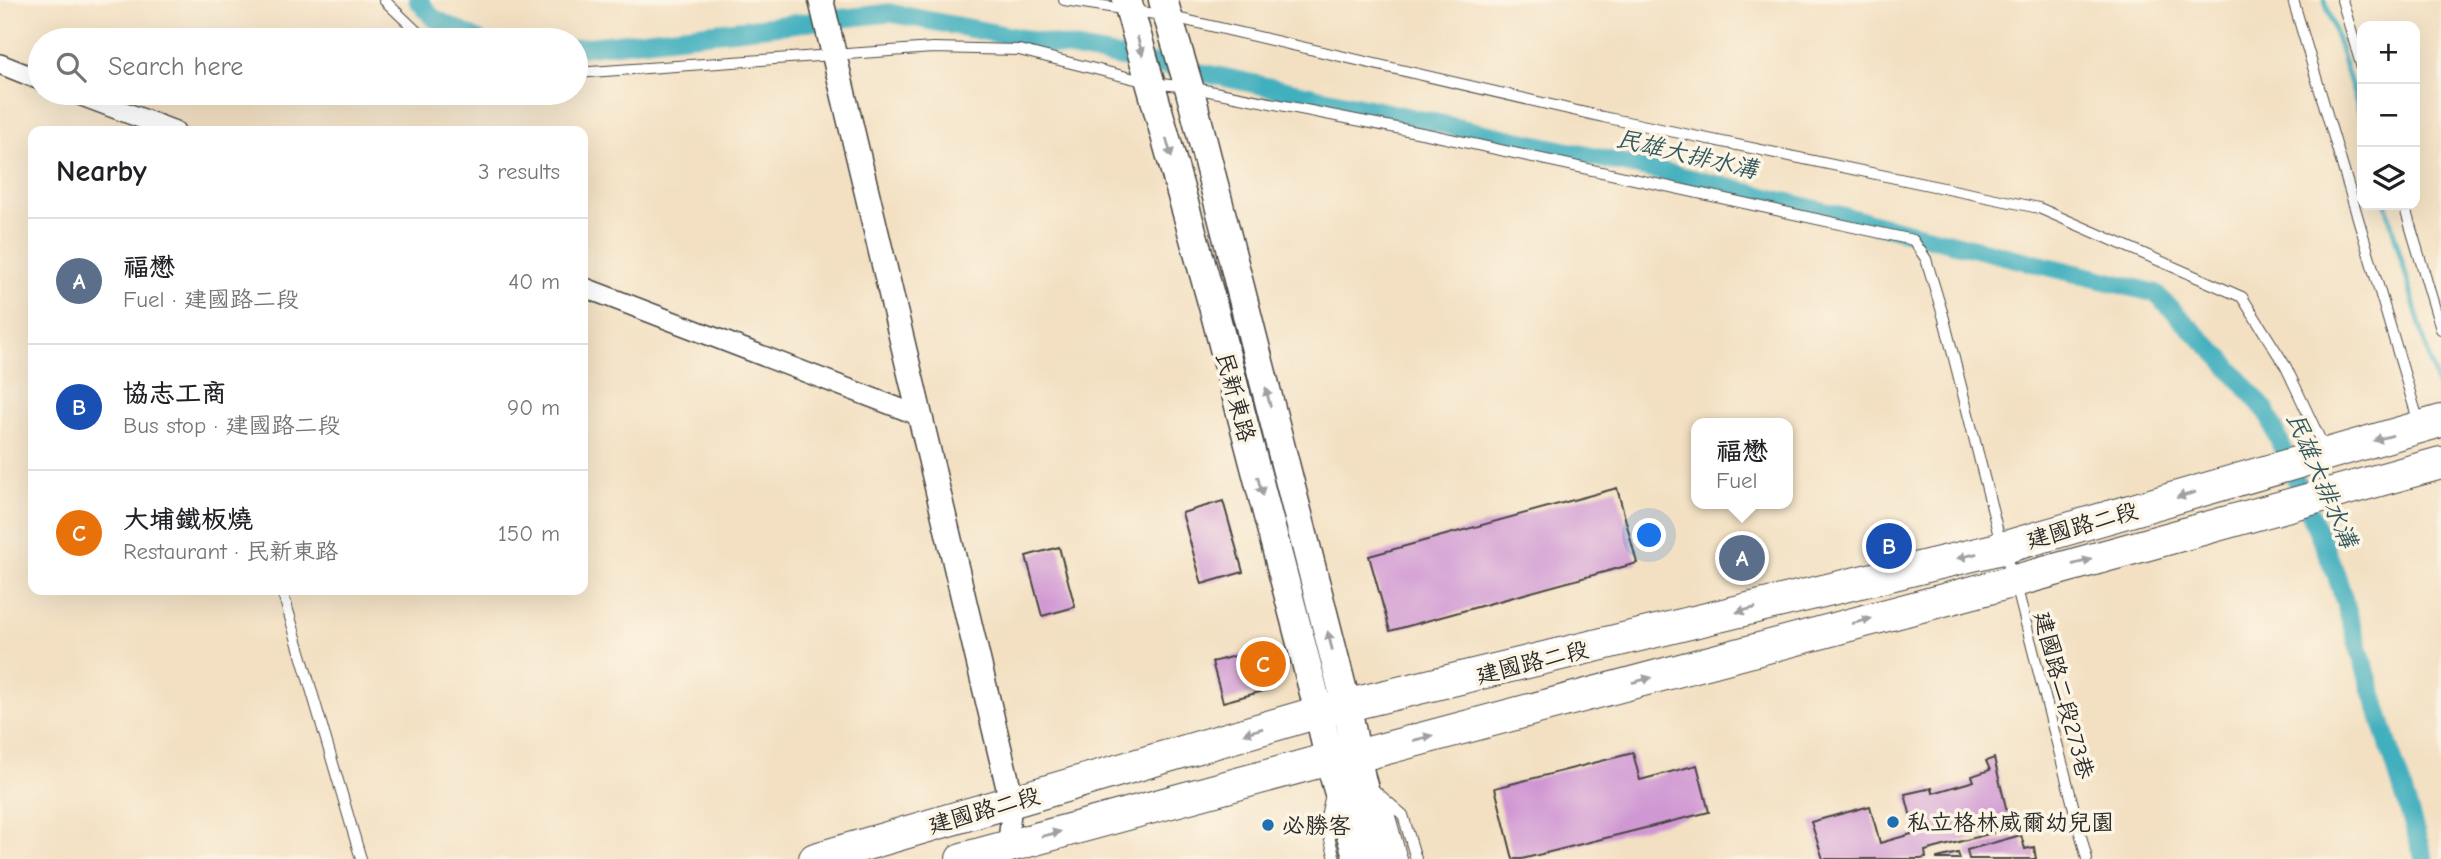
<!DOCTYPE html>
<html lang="en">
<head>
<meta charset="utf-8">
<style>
  :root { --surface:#fff; --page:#f2f2f2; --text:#202124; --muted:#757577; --line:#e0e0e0; --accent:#db2777 }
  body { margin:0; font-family:"Comic Neue","LXGW WenKai TC",sans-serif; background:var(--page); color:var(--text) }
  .controls { position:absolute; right:21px; top:21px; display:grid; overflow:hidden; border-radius:14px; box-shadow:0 7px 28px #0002 }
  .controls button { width:63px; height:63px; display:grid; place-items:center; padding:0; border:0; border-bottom:2px solid var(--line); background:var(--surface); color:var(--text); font:35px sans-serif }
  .you { position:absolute; left:1650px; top:536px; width:24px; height:24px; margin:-18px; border:5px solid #fff; border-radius:50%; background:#1a73e8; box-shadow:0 0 0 10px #1a73e833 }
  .badge { display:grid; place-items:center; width:46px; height:46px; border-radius:50%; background:var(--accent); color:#fff; font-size:23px; font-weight:700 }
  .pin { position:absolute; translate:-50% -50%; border:4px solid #fff; box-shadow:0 2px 7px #0006 }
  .popup { position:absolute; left:1691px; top:418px; width:102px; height:91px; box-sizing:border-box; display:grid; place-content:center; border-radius:14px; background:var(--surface); filter:drop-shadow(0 2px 5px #0005); font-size:23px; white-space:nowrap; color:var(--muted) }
  .popup b { font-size:26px; color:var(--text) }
  .popup::after { content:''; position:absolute; left:50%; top:100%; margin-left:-14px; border:14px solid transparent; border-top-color:var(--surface) }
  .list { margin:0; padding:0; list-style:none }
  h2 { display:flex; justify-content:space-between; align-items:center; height:91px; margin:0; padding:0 28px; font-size:30px }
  h2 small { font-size:23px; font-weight:400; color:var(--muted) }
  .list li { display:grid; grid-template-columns:46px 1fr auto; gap:21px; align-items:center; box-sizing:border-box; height:126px; padding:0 28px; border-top:2px solid var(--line) }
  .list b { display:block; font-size:26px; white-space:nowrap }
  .list p { margin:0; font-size:23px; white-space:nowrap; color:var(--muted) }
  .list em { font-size:23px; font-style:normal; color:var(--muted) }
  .icon { flex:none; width:38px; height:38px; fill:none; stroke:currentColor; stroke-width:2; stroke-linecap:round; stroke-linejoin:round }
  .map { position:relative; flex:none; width:2441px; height:859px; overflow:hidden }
  .search { position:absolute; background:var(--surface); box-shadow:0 7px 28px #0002; left:28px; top:28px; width:560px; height:77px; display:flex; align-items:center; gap:18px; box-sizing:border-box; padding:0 24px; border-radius:38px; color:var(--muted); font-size:26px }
  .panel { position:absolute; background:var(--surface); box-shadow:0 7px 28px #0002; left:28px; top:126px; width:560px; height:469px; border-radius:14px }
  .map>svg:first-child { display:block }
</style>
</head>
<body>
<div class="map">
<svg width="2441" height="859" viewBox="0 0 2441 859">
  <rect width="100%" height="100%" fill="#fcf5e5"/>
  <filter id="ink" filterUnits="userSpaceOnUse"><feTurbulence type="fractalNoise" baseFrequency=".0143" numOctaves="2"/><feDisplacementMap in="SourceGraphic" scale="14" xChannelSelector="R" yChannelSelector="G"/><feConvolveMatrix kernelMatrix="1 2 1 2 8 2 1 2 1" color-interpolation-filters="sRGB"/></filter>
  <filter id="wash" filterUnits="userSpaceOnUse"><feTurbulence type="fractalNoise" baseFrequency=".00686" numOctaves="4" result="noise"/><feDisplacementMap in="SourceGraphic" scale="28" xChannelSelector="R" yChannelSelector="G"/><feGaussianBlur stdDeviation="1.57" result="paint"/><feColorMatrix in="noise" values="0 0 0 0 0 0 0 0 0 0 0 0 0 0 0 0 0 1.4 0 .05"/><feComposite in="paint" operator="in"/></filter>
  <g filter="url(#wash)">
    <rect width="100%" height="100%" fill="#f3e0c2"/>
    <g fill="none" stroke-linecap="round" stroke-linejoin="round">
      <path stroke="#41afbe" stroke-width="5" d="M 2325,0 L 2362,120
        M 2386,205 L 2441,399"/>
      <path stroke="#41afbe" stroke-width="19" d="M 418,0 L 433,18 L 478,40
        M 576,48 L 890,13 L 1223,77 L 1673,174 L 2155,293 L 2221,358 L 2267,412 L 2336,574 L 2424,859"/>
    </g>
    <g id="blocks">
      <path fill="#d098d3" d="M 1617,488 L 1637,563 L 1390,631 L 1369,556 Z
        M 1223,501 L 1243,572 L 1202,584 L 1182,513 Z
        M 1059,547 L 1075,607 L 1042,616 L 1026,556 Z
        M 1261,649 L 1271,689 L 1223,702 L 1212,662 Z
        M 1633,753 L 1640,780 L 1697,765 L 1709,812 L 1522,859 L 1513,859 L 1495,788 Z
        M 1994,758 L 2011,828 L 1925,851 L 1926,858 L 1920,859 L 1823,859 L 1811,822 L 1870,806 L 1880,843 L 1915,833 L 1905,794 L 1932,788 L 1933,793 L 1974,781 L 1972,776 L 1990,770 L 1986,761 Z
        M 2021,835 L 2025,849 L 2034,847 L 2036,859 L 1969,859 L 1967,850 Z
        M 1958,853 L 1960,859 L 1937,859 L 1937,858 Z"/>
    </g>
  </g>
  <g filter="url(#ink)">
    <use href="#blocks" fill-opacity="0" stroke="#494642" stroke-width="2"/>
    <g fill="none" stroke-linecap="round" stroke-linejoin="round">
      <g stroke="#494642" stroke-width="12">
        <path id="service" d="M 384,0 L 426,40
          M 1064,0 L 1168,16 L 1603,117 L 2039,208 L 2242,297 L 2286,367 L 2325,450
          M 2293,0 L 2419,423
          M 2342,0 L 2362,68
          M 576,73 L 933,48 L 1019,50 L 1151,83 L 1189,87 L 1432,135 L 1913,240 L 1926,259 L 1943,315 L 2002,548 L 2015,581 L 2087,859
          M 2404,205 L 2441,329
          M 282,590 L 361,859
          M 1372,788 L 1403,815 L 1416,859
          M 1331,794 L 1325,821 L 1335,859
          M 1376,798 L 1390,816 L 1402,859"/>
      </g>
      <g stroke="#494642" stroke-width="22">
        <path id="minor" d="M 0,64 L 40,80
          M 74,93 L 175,131
          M 583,287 L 920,416
          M 1007,853 L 1012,802"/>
      </g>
      <g stroke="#494642" stroke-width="27">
        <path id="tertiary" d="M 821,0 L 1012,802"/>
      </g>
      <g stroke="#494642" stroke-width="31">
        <path id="secondary" d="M 1127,0 L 1213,306 L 1319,712 L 1329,759 L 1358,859
          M 1163,0 L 1189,87 L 1347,707 L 1361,778 L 1384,859"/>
      </g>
      <g stroke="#494642" stroke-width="34">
        <path id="primary" d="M 815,859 L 1319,712 L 2002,548 L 2441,421
          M 962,859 L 1329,759 L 1357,756 L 2015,581 L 2441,463"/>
      </g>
      <use href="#service" stroke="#fff" stroke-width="10"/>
      <use href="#minor" stroke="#fff" stroke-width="19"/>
      <use href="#tertiary" stroke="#fff" stroke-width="24"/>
      <use href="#secondary" stroke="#fff" stroke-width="28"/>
      <use href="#primary" stroke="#fff" stroke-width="32"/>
    </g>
    <defs><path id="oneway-solid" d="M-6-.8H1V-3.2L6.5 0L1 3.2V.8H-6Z" transform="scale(1.75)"/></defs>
    <g fill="#a0a0a0">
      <use href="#oneway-solid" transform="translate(1140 46) rotate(74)"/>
      <use href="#oneway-solid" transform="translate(1169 148) rotate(74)"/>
      <use href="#oneway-solid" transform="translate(1268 397) rotate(-104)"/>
      <use href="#oneway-solid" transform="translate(2383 438) rotate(164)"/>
      <use href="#oneway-solid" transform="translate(1260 486) rotate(75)"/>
      <use href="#oneway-solid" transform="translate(2186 495) rotate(164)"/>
      <use href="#oneway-solid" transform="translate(1967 556) rotate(166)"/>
      <use href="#oneway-solid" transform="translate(2082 562) rotate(-15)"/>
      <use href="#oneway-solid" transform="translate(1746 610) rotate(166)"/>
      <use href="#oneway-solid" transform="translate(1862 621) rotate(-15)"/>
      <use href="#oneway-solid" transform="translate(1330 641) rotate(-104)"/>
      <use href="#oneway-solid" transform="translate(1642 680) rotate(-15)"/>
      <use href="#oneway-solid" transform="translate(1253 731) rotate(164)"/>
      <use href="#oneway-solid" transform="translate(1423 738) rotate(-15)"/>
      <use href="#oneway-solid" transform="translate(1051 834) rotate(-15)"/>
    </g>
  </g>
  <g fill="#1f6fb2" stroke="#fcf5e5" stroke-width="2.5">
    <circle cx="1893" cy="822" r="7"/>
    <circle cx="1268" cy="825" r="7"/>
  </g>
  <g text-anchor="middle" stroke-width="7" stroke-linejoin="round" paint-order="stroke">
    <g font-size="23" fill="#2b2b2b" stroke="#fcf5e5">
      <text transform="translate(1236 397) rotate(75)" y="8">民新東路</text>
      <text transform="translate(2082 525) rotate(-16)" y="8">建國路二段</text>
      <text transform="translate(1532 662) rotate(-14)" y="8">建國路二段</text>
      <text transform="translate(2064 695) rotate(75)" y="8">建國路二段273巷</text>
      <text transform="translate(984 810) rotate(-16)" y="8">建國路二段</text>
    </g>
    <g font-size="23" fill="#2b2b2b" stroke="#fcf5e5" text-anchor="start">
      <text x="1907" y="830">私立格林威爾幼兒園</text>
      <text x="1282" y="833">必勝客</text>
    </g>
    <g font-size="24" font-style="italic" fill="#33595e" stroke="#fcf5e5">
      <text transform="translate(1687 154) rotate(13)" y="8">民雄大排水溝</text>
      <text transform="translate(2322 480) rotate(67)" y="8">民雄大排水溝</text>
    </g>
  </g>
</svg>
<div class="controls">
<button>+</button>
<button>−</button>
<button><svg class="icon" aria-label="layers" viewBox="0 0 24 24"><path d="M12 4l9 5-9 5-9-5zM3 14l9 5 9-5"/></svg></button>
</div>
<div class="you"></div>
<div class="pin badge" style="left:1742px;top:558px;background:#5c6f8a">A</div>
<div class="popup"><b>福懋</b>Fuel</div>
<div class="pin badge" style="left:1889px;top:546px;background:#1a4fb4">B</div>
<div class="pin badge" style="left:1263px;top:664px;background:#e8710a">C</div>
<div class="search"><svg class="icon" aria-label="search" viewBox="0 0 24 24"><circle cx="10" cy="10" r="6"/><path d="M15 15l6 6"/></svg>Search here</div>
<section class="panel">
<h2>Nearby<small>3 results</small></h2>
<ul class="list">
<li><span class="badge" style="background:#5c6f8a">A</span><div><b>福懋</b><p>Fuel · 建國路二段</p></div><em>40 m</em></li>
<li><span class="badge" style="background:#1a4fb4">B</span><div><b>協志工商</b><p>Bus stop · 建國路二段</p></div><em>90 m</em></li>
<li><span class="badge" style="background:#e8710a">C</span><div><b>大埔鐵板燒</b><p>Restaurant · 民新東路</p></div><em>150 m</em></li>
</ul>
</section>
</div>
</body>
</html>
